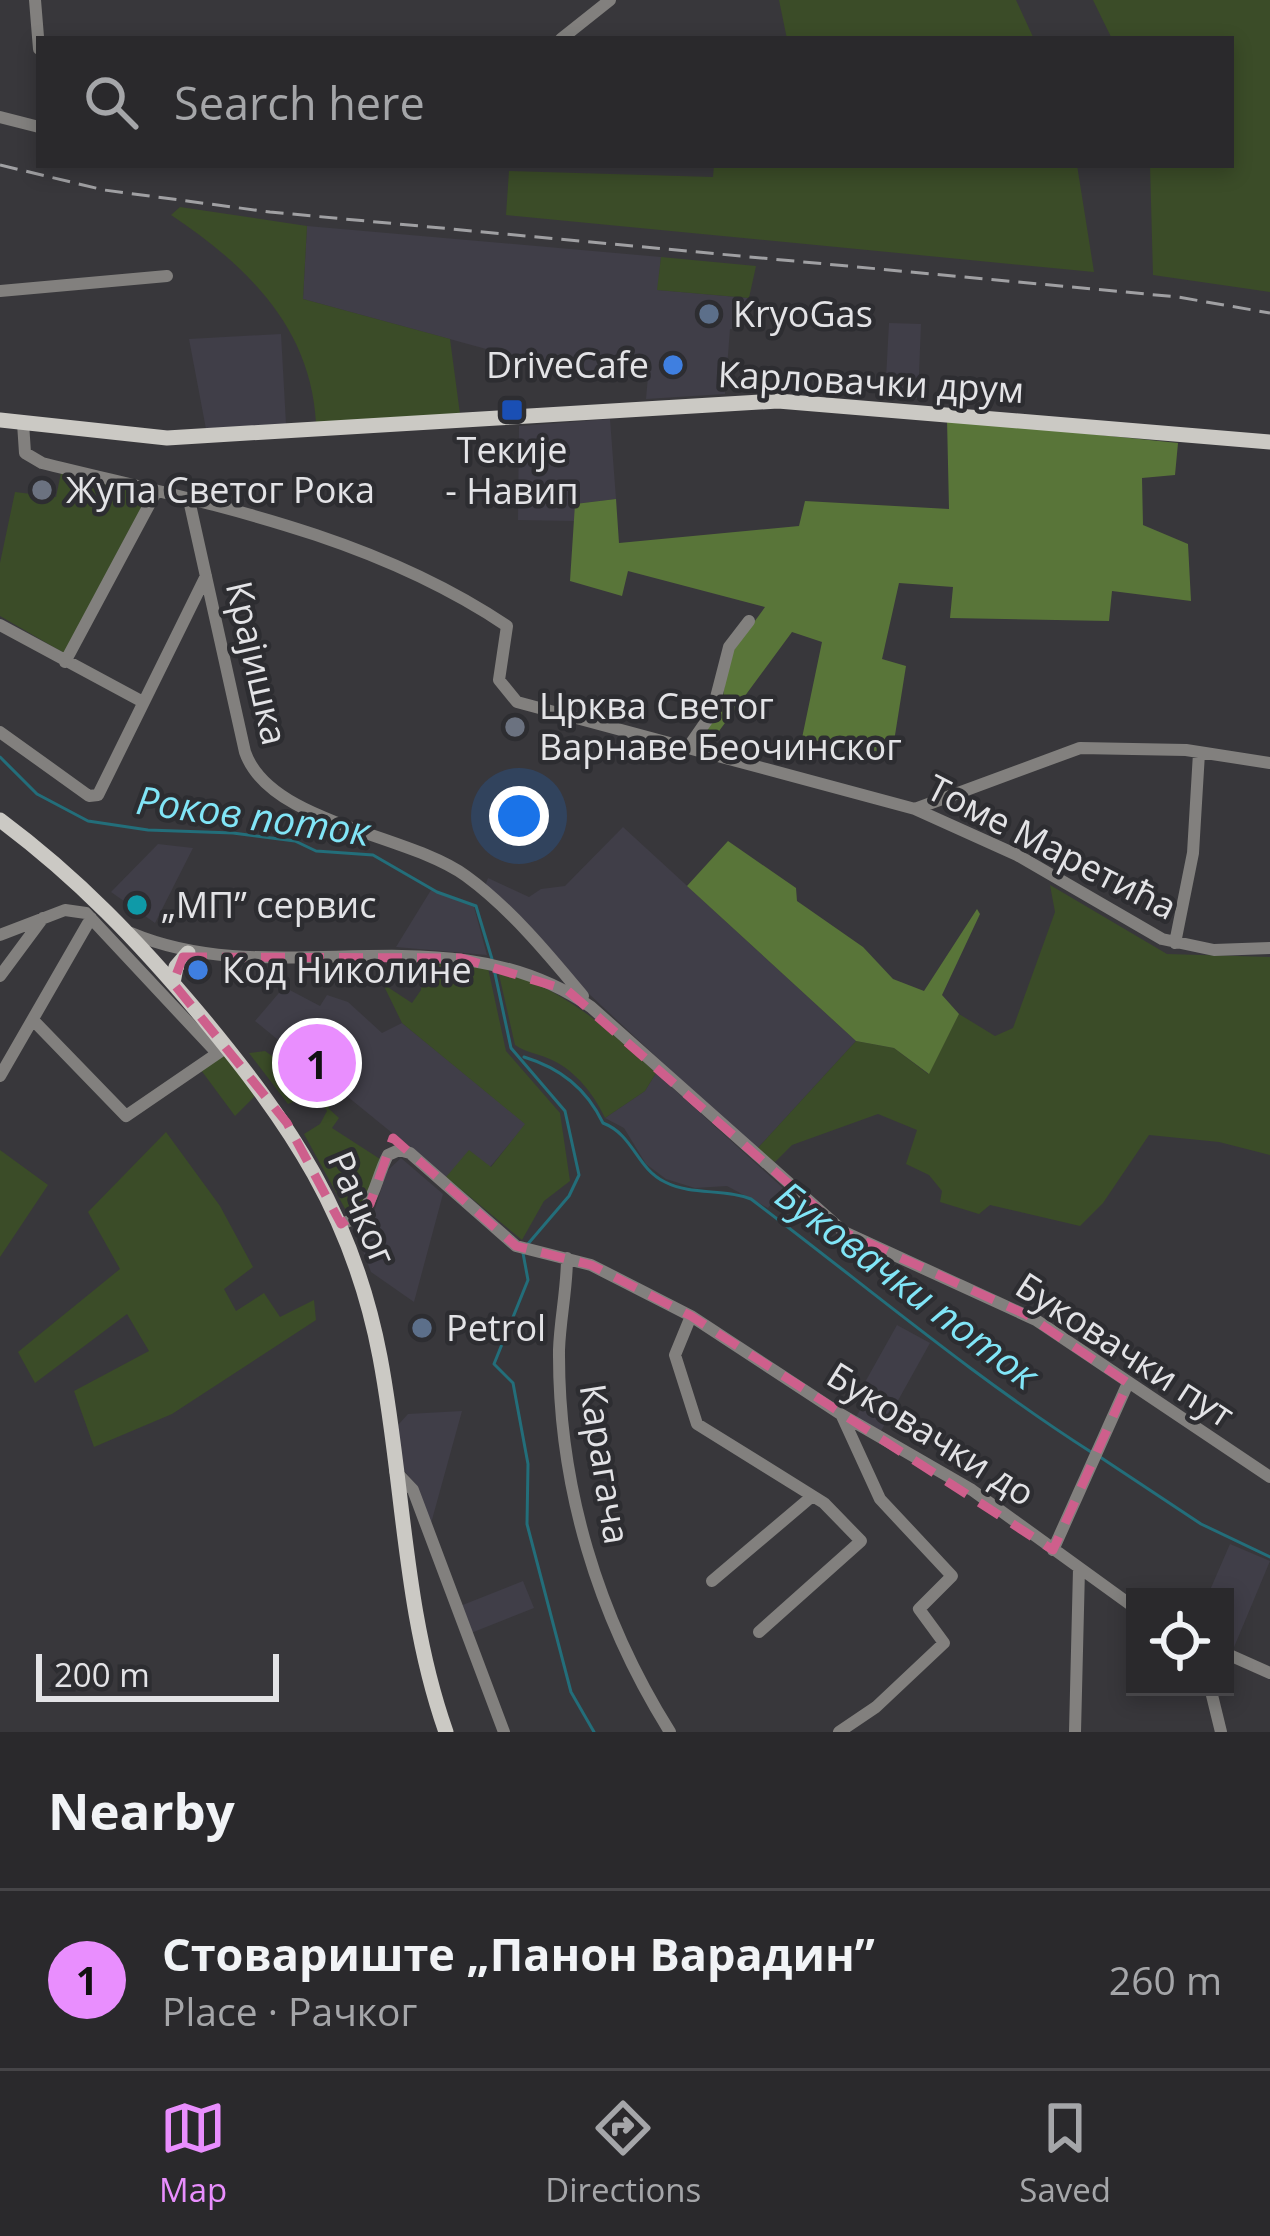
<!DOCTYPE html>
<html lang="en">
<head>
<meta charset="utf-8">
<style>
  :root { --surface:#2a292c; --page:#323134; --text:#f1f3f6; --muted:#a5a6a9; --line:#464548; --accent:#e98efe }
  body { margin:0; font-family:"Open Sans",sans-serif; background:var(--page); color:var(--text) }
  .controls { position:absolute; right:36px; bottom:36px; display:grid; overflow:hidden; border-radius:0px; box-shadow:0 6px 18px #0003 }
  .controls button { width:108px; height:108px; display:grid; place-items:center; padding:0; border:0; border-bottom:3px solid var(--line); background:var(--surface); color:var(--text); font:60px sans-serif }
  .scale { position:absolute; left:36px; bottom:30px; width:243px; box-sizing:border-box; padding-left:12px; border:6px solid #e3e3e6; border-top:0; font-size:33px; line-height:42px; white-space:nowrap; color:#e3e3e6; -webkit-text-stroke:9px #2d2d31; paint-order:stroke }
  .you { position:absolute; left:519px; top:816px; width:42px; height:42px; margin:-30px; border:9px solid #fff; border-radius:50%; background:#1a73e8; box-shadow:0 0 0 18px #1a73e833 }
  .badge { display:grid; place-items:center; width:78px; height:78px; border-radius:50%; background:var(--accent); color:#111; font-size:39px; font-weight:700 }
  .pin { position:absolute; translate:-50% -50%; border:6px solid #fff; box-shadow:0 3px 12px #0006 }
  .list { margin:0; padding:0; list-style:none }
  h2 { display:flex; justify-content:space-between; align-items:center; height:156px; margin:0; padding:0 48px; font-size:51px }
  h2 small { font-size:39px; font-weight:400; color:var(--muted) }
  .list li { display:grid; grid-template-columns:78px 1fr auto; gap:36px; align-items:center; box-sizing:border-box; height:180px; padding:0 48px; border-top:3px solid var(--line) }
  .list b { display:block; font-size:45px; white-space:nowrap }
  .list p { margin:0; font-size:39px; white-space:nowrap; color:var(--muted) }
  .list em { font-size:39px; font-style:normal; color:var(--muted) }
  .icon { flex:none; width:66px; height:66px; fill:none; stroke:currentColor; stroke-width:2; stroke-linecap:round; stroke-linejoin:round }
  .map { position:relative; flex:none; width:1270px; height:1732px; overflow:hidden }
  .search { position:absolute; background:var(--surface); box-shadow:0 6px 18px #0003; left:36px; right:36px; top:36px; height:132px; display:flex; align-items:center; gap:30px; box-sizing:border-box; padding:0 42px; border-radius:0px; color:var(--muted); font-size:45px }
  .sheet { height:336px; background:var(--surface) }
  nav { display:flex; justify-content:space-around; align-items:center; box-sizing:border-box; height:168px; border-top:3px solid var(--line); background:var(--surface); font-size:33px; color:var(--muted) }
  nav a { display:grid; justify-items:center; gap:6px }
  nav .on { color:var(--accent) }
  .map>svg:first-child { display:block }
</style>
</head>
<body>
<div class="map">
<svg width="1270" height="1732" viewBox="0 0 1270 1732">
  <rect width="100%" height="100%" fill="#38373b"/>
  <path fill="#403e48" d="M 307,226 L 661,257 L 658,290 L 749,298 L 742,330 L 730,329 L 725,394 L 646,399 L 648,376 L 567,371 L 303,299 Z
    M 889,323 L 921,324 L 918,399 L 885,397 Z
    M 281,334 L 286,424 L 206,429 L 189,339 Z
    M 610,419 L 616,499 L 575,504 L 577,521 L 518,520 L 519,426 Z
    M 623,827 L 856,1041 L 756,1150 L 482,894 L 488,878 L 529,897 L 541,889 L 565,886 Z
    M 158,844 L 193,848 L 155,923 L 111,892 Z
    M 431,890 L 474,907 L 487,955 L 396,947 Z
    M 284,987 L 320,1006 L 327,995 L 348,1002 L 382,1033 L 402,1023 L 526,1124 L 490,1167 L 446,1177 L 255,1021 Z
    M 656,1073 L 783,1188 L 768,1208 L 727,1186 L 695,1188 L 666,1179 L 646,1164 L 624,1128 L 605,1118 L 645,1091 Z
    M 401,1158 L 443,1194 L 414,1302 L 371,1272 L 355,1230 L 374,1212 L 387,1171 Z
    M 897,1325 L 930,1343 L 881,1431 L 856,1417 L 872,1389 L 864,1384 Z
    M 462,1411 L 430,1527 L 416,1485 L 402,1468 L 398,1425 L 408,1414 Z
    M 1230,1544 L 1270,1561 L 1232,1652 L 1225,1649 L 1225,1597 L 1207,1597 Z
    M 523,1581 L 534,1608 L 466,1635 L 455,1608 Z"/>
  <path fill="#3b4c28" d="M 779,0 L 1016,0 L 1034,39 L 787,39 Z
    M 1093,0 L 1270,0 L 1270,292 L 1153,275 L 1150,165 L 1231,165 L 1231,39 L 1112,39 Z
    M 714,165 L 1077,165 L 1094,272 L 506,215 L 509,171 L 713,177 Z
    M 180,207 L 307,226 L 303,299 L 450,339 L 460,414 L 316,423 C 311,327 246,265 171,215 Z
    M 661,257 L 756,266 L 749,298 L 657,290 Z
    M 61,473 L 148,495 L 64,653 L 0,616 L 0,563 L 15,492 L 56,497 Z
    M 1050,885 L 1167,954 L 1270,957 L 1270,1155 L 1219,1142 L 1149,1135 L 1103,1203 L 1080,1226 L 990,1205 L 979,1214 L 940,1202 L 942,1191 L 929,1175 L 906,1164 L 917,1130 L 878,1114 L 792,1145 L 775,1162 L 756,1150 L 856,1041 L 894,1048 L 928,1074 L 959,1014 L 995,1036 L 1013,1028 L 1055,912 Z
    M 422,962 L 488,968 L 506,1051 L 560,1113 L 570,1181 L 544,1201 L 522,1240 L 446,1177 L 469,1150 L 491,1167 L 525,1124 L 402,1023 L 383,984 L 412,1003 L 421,990 Z
    M 498,970 C 564,988 607,1028 656,1073 L 645,1091 L 605,1118 C 595,1096 576,1071 552,1060 C 540,1054 527,1053 515,1045 Z
    M 265,1051 L 334,1100 L 328,1108 L 339,1118 L 332,1128 L 380,1159 L 366,1199 L 349,1216 L 304,1134 L 320,1124 L 327,1111 L 315,1092 L 288,1104 L 249,1053 Z
    M 231,1052 L 259,1092 L 235,1116 L 198,1066 Z
    M 166,1132 L 220,1206 L 253,1267 L 224,1289 L 236,1311 L 264,1293 L 280,1317 L 314,1300 L 316,1320 L 172,1414 L 94,1447 L 74,1391 L 149,1351 L 127,1314 L 35,1383 L 18,1352 L 120,1269 L 88,1212 Z
    M 0,1150 L 48,1185 L 0,1257 Z"/>
  <path fill="#597539" d="M 947,419 L 1178,443 L 1175,475 L 1142,478 L 1143,525 L 1188,544 L 1191,601 L 1112,591 L 1109,621 L 950,618 L 953,587 L 899,583 L 882,659 L 906,666 L 892,754 L 802,738 L 822,642 L 792,632 L 708,746 L 692,745 L 723,698 L 728,658 L 765,607 L 628,571 L 622,596 L 570,581 L 575,504 L 616,499 L 619,543 L 799,526 L 805,501 L 949,509 Z
    M 728,841 L 796,888 L 797,901 L 863,947 L 893,979 L 924,991 L 977,909 L 980,914 L 942,995 L 959,1014 L 929,1074 L 894,1048 L 856,1041 L 687,886 Z"/>
  <g fill="none" stroke-linecap="round" stroke-linejoin="round">
    <path stroke="#236e7a" stroke-width="3" d="M 0,757 L 37,794 L 88,821 L 148,830 L 233,833 L 295,841 L 316,851 L 373,855 L 437,892 L 476,906 L 492,959
      M 494,969 L 511,1048 L 565,1111 L 579,1175 L 569,1196 L 527,1245
      M 524,1057 C 560,1068 586,1088 603,1123 C 634,1135 636,1168 665,1182 C 692,1196 723,1188 751,1199 C 864,1284 972,1376 1091,1452
      M 523,1253 L 528,1280 L 494,1364 L 513,1383 L 528,1464 L 527,1524 L 571,1692 L 594,1732
      M 1100,1457 L 1201,1524 L 1270,1557"/>
    <path stroke="#82807e" stroke-width="12" d="M 35,0 L 39,49
      M 561,39 L 610,0
      M 0,117 L 39,127
      M 0,291 L 167,276
      M 23,423 L 25,453 L 42,463 C 203,503 367,532 507,626 L 499,680 L 517,702 L 915,809 L 1017,855 L 1162,939 L 1214,950 L 1270,948
      M 189,500 L 245,752 C 270,824 407,833 466,876 C 510,908 548,954 583,996
      M 0,625 L 143,702
      M 65,662 L 156,492
      M 0,732 L 89,796 L 98,795 L 206,576
      M 687,749 L 712,713 L 729,647 L 749,621
      M 915,809 L 1080,748 L 1186,750 L 1270,763
      M 131,933 C 278,995 448,908 591,1007 L 844,1232 L 1036,1320 L 1270,1477
      M 0,935 L 65,910 L 86,913 L 216,1052
      M 1175,943 L 1193,853 L 1199,753
      M 0,976 L 43,918
      M 33,1020 L 126,1116 L 221,1051
      M 0,1076 L 91,918
      M 341,1224 C 375,1214 373,1183 388,1155 L 399,1150 L 410,1153 L 516,1246 L 591,1265 L 691,1316 L 842,1415 L 972,1490 L 1135,1608
      M 567,1258 C 567,1289 560,1319 559,1350 C 558,1486 598,1617 670,1732
      M 691,1316 L 675,1355 L 697,1424 L 824,1503 L 861,1541 L 759,1632
      M 395,1471 L 413,1490 L 504,1732
      M 1053,1550 L 1128,1383
      M 712,1581 L 810,1498
      M 1225,1653 L 1270,1673
      M 1210,1687 L 1221,1732
      M 839,1732 L 876,1707 L 944,1643 L 919,1609 L 952,1576 L 880,1499 L 842,1416
      M 1075,1732 L 1079,1569"/>
    <path stroke="#cbc9c4" stroke-width="15" d="M 0,420 L 167,438 L 778,401 L 1270,442
      M 0,820 C 78,878 139,942 201,1016 C 291,1125 353,1215 380,1357 C 404,1483 403,1610 446,1732
      M 173,983 L 176,967 L 188,953"/>
    <path stroke="#a0a0a3" stroke-width="3" stroke-dasharray="18 9" stroke-linecap="butt" d="M 0,165 L 104,190 L 270,212 L 1178,297 L 1270,313"/>
  </g>
  <path fill="none" stroke="#ce5f8c" stroke-width="9" stroke-dasharray="24 15" stroke-linejoin="round" d="M 183,957 L 461,958 L 567,990 L 844,1232 L 1027,1315 L 1128,1383 L 1053,1550 L 691,1316 L 591,1265 L 516,1246 L 393,1138 L 370,1204 L 341,1224 L 287,1123 L 173,983 Z"/>
  <g fill="#5c6f8a" stroke="#2d2d31" stroke-width="4.5">
    <circle cx="709" cy="314" r="12"/>
    <circle cx="422" cy="1328" r="12"/>
  </g>
  <g fill="#3f7fe0" stroke="#2d2d31" stroke-width="4.5">
    <circle cx="673" cy="365" r="12"/>
    <circle cx="198" cy="970" r="12"/>
  </g>
  <rect fill="#1a4fb4" stroke="#2d2d31" stroke-width="4.5" x="500" y="398" width="24" height="24" rx="6"/>
  <g fill="#6b7280" stroke="#2d2d31" stroke-width="4.5">
    <circle cx="42" cy="490" r="12"/>
    <circle cx="515" cy="727" r="12"/>
  </g>
  <circle fill="#0f9aa8" stroke="#2d2d31" stroke-width="4.5" cx="137" cy="905" r="12"/>
  <g text-anchor="middle" stroke-width="9" stroke-linejoin="round" paint-order="stroke">
    <g font-size="36" fill="#e3e3e6" stroke="#2d2d31" text-anchor="start">
      <text x="733" y="327">KryoGas</text>
      <text x="649" y="378" text-anchor="end">DriveCafe</text>
      <text x="512" y="463" text-anchor="middle">Текије<tspan x="512" dy="41">- Навип</tspan></text>
      <text x="66" y="503">Жупа Светог Рока</text>
      <text x="539" y="719">Црква Светог<tspan x="539" dy="41">Варнаве Беочинског</tspan></text>
      <text x="161" y="918">„МП” сервис</text>
      <text x="222" y="983">Код Николине</text>
      <text x="446" y="1341">Petrol</text>
    </g>
    <g font-size="36" fill="#e3e3e6" stroke="#2d2d31">
      <text transform="translate(871 382) rotate(3)" y="13">Карловачки друм</text>
      <text transform="translate(257 663) rotate(77)" y="13">Крајишка</text>
      <text transform="translate(1052 847) rotate(27)" y="13">Томе Маретића</text>
      <text transform="translate(362 1208) rotate(67)" y="13">Рачког</text>
      <text transform="translate(1125 1350) rotate(33)" y="13">Буковачки пут</text>
      <text transform="translate(931 1434) rotate(32)" y="13">Буковачки до</text>
      <text transform="translate(605 1464) rotate(81)" y="13">Карагача</text>
    </g>
    <g font-size="39" font-style="italic" fill="#81e5f7" stroke="#2d2d31">
      <text transform="translate(253 816) rotate(8)" y="14">Роков поток</text>
      <text transform="translate(907 1285) rotate(37)" y="14">Буковачки поток</text>
    </g>
  </g>
</svg>
<div class="controls">
<button><svg class="icon" aria-label="locate" viewBox="0 0 24 24"><circle cx="12" cy="12" r="6"/><path d="M12 2v4M12 18v4M2 12h4M18 12h4"/></svg></button>
</div>
<div class="scale">200 m</div>
<div class="you"></div>
<div class="pin badge" style="left:317px;top:1063px">1</div>
<div class="search"><svg class="icon" aria-label="search" viewBox="0 0 24 24"><circle cx="10" cy="10" r="6"/><path d="M15 15l6 6"/></svg>Search here</div>
</div>
<section class="sheet">
<h2>Nearby<small></small></h2>
<ul class="list">
<li><span class="badge">1</span><div><b>Стовариште „Панон Варадин”</b><p>Place · Рачког</p></div><em>260 m</em></li>
</ul>
</section>
<nav>
<a class="on"><svg class="icon" aria-label="map" viewBox="0 0 24 24"><path d="M3 6l6-2 6 2 6-2v14l-6 2-6-2-6 2zM9 4v14M15 6v14"/></svg>Map</a>
<a><svg class="icon" aria-label="directions" viewBox="0 0 24 24"><path d="M12 3l9 9-9 9-9-9zM9 14v-3h6M13 9l2 2-2 2"/></svg>Directions</a>
<a><svg class="icon" aria-label="saved" viewBox="0 0 24 24"><path d="M7 4h10v16l-5-4-5 4z"/></svg>Saved</a>
</nav>
</body>
</html>
